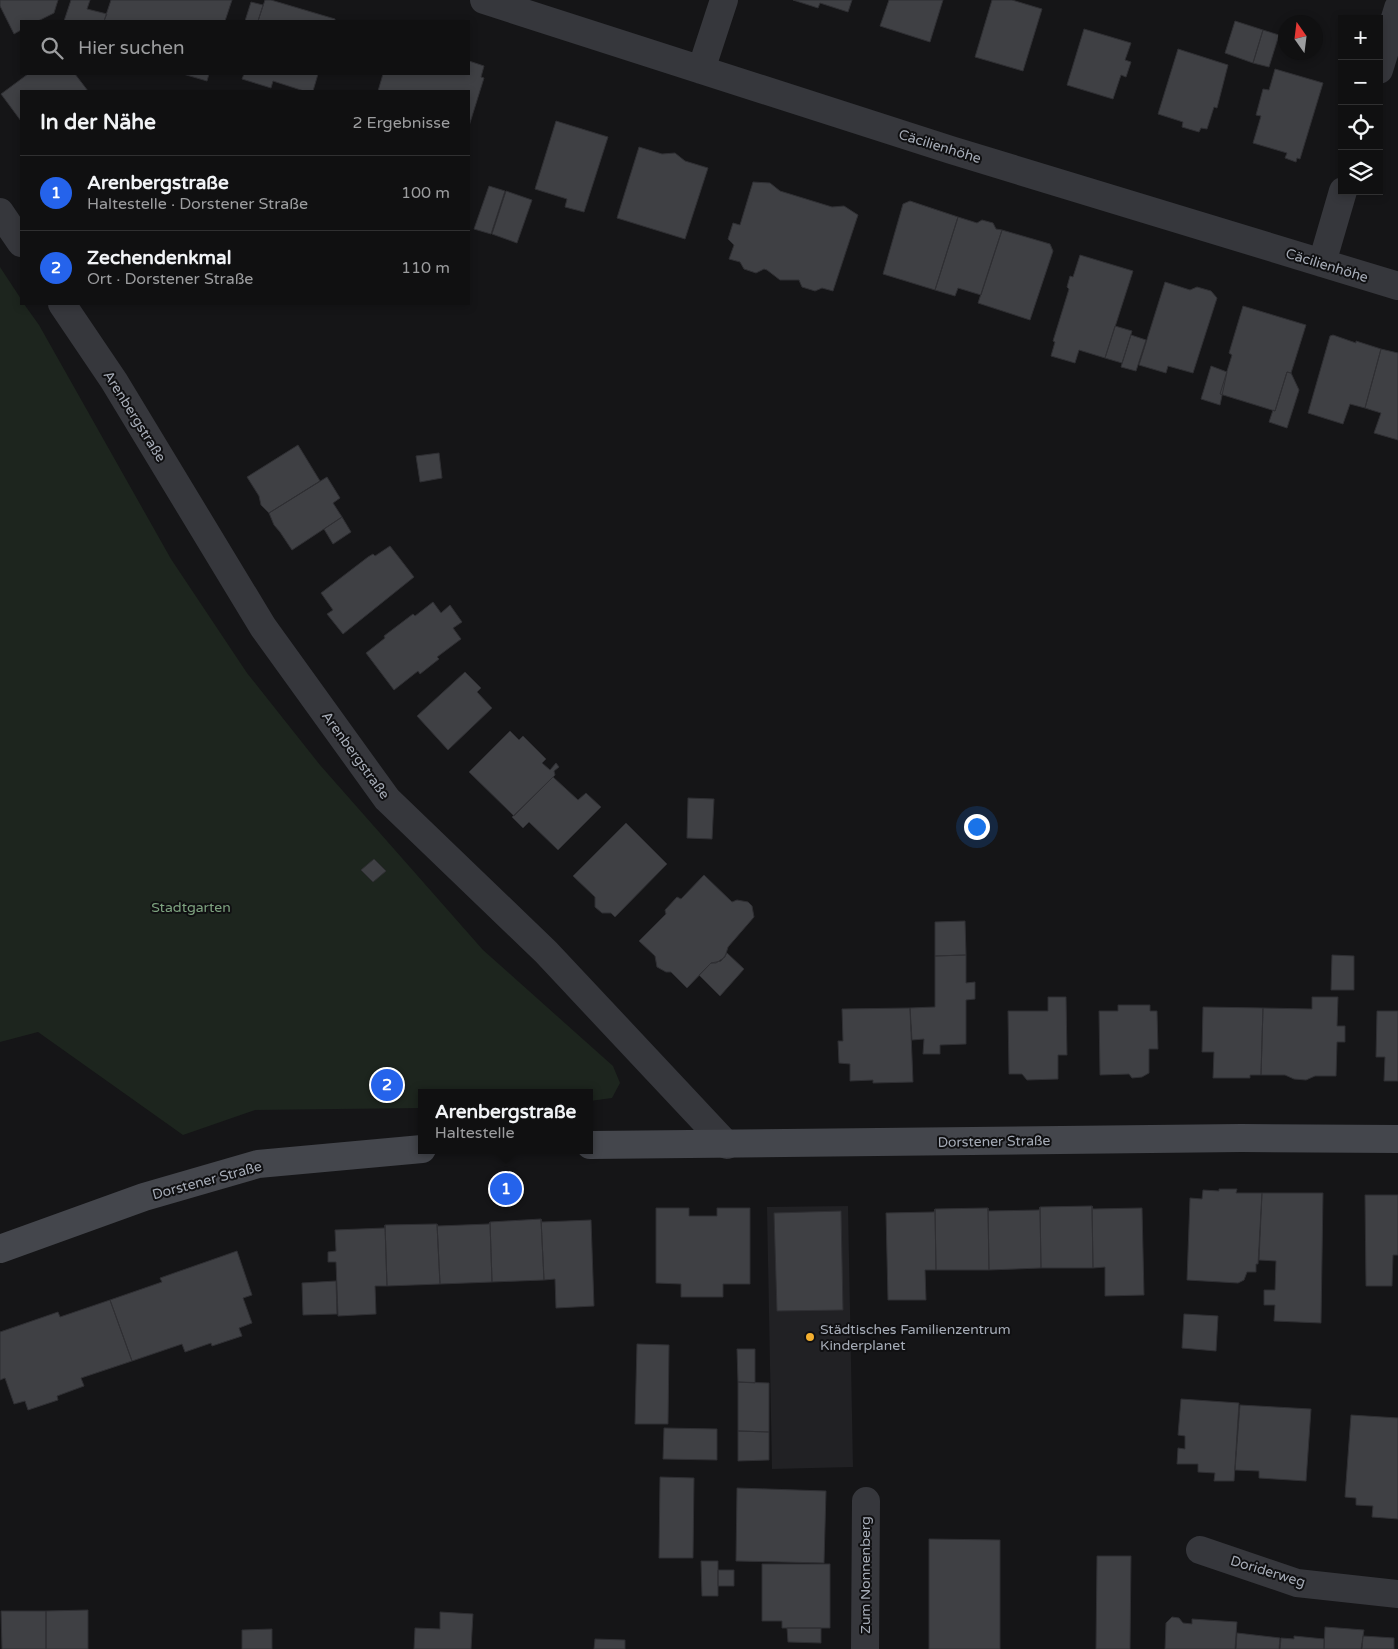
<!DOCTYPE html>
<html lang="de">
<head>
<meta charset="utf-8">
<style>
  :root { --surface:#101011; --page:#1e1e1f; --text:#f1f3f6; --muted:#9c9d9f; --line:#303031; --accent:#2563eb }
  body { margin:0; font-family:"Varela Round",sans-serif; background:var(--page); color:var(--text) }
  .controls { position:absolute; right:15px; top:15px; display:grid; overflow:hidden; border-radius:0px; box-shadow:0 2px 8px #0003 }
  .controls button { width:45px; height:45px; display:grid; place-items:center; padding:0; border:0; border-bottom:1px solid var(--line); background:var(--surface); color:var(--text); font:25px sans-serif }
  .compass { position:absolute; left:1278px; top:15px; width:45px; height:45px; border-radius:50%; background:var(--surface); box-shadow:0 2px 8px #0003; rotate:346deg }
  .you { position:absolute; left:976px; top:826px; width:18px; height:18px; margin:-12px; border:4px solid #fff; border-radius:50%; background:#1a73e8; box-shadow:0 0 0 8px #1a73e833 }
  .badge { display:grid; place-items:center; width:32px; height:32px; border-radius:50%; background:var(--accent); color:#fff; font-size:16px; font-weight:700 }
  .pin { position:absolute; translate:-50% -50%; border:2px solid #fff; box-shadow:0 1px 5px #0006 }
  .popup { position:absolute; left:418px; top:1089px; width:175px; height:65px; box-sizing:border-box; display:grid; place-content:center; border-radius:0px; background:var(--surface); filter:drop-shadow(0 1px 4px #0005); font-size:16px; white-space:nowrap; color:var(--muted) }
  .popup b { font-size:19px; color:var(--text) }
  .popup::after { content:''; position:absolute; left:50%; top:100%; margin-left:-10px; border:10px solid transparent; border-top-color:var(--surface) }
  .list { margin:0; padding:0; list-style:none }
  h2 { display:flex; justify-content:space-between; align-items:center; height:65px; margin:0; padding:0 20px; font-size:21px }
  h2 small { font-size:16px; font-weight:400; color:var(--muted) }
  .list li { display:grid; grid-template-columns:32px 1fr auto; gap:15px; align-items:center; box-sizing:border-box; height:75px; padding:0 20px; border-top:1px solid var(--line) }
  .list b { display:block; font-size:19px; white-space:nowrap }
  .list p { margin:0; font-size:16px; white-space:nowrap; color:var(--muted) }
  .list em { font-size:16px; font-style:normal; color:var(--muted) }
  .icon { flex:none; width:28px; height:28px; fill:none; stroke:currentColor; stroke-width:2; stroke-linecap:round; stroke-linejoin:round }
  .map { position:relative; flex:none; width:1398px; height:1649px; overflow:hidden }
  .search { position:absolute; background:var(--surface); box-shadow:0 2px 8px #0003; left:20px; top:20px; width:450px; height:55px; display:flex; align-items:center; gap:12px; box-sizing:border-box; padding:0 18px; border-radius:0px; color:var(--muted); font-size:19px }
  .panel { position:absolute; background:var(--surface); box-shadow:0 2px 8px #0003; left:20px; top:90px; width:450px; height:215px; border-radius:0px }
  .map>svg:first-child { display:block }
</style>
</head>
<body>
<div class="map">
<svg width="1398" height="1649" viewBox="0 0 1398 1649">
  <rect width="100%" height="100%" fill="#151517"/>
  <path fill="#212124" d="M 848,1206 L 853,1467 L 772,1469 L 767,1207 Z"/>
  <path fill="#1d251e" d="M 0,267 L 21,299 L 21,304 L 24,304 L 39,325 L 171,559 L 247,673 L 320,765 L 483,950 L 613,1066 L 620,1083 L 612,1098 L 590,1101 L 590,1093 L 422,1093 L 422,1108 L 255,1110 L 183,1135 L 38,1032 L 0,1042 Z"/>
  <path fill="#3f4044" stroke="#2f2f33" d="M 0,0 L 58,0 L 54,13 L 38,21 L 21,21 L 21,30 L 14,34 L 0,6 Z
    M 71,0 L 90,0 L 87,9 L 107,14 L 104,21 L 64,21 Z
    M 111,0 L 232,0 L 225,21 L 104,21 Z
    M 265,0 L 271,0 L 335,19 L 335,21 L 258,21 Z
    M 793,0 L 852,0 L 848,12 L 820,3 L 818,8 Z
    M 889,0 L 943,0 L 930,42 L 880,26 Z
    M 992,0 L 1012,0 L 1042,9 L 1023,71 L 975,57 Z
    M 251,2 L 263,5 L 258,21 L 245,21 Z
    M 1235,21 L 1263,30 L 1253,63 L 1225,53 Z
    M 1084,29 L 1131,43 L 1125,60 L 1131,62 L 1126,77 L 1121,75 L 1113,99 L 1067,85 Z
    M 1263,30 L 1279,35 L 1269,67 L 1253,63 Z
    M 1178,49 L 1228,65 L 1217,108 L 1214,107 L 1207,129 L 1201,128 L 1199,132 L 1182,127 L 1183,122 L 1158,114 Z
    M 469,61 L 484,66 L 481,77 L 484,78 L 469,126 L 469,91 L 378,91 L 383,74 L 469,74 Z
    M 1275,69 L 1323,83 L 1300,159 L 1297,158 L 1296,162 L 1285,158 L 1287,153 L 1253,143 L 1261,116 L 1256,115 L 1263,89 L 1269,90 Z
    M 28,74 L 75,74 L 88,91 L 21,91 L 21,121 L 1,94 Z
    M 183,74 L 209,74 L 207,81 Z
    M 244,74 L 318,74 L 313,91 L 304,91 L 273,81 L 271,88 L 242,79 Z
    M 556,121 L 608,137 L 584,212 L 565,207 L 567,199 L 535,189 Z
    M 639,147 L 662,154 L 675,153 L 685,161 L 708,168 L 685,239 L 617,218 Z
    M 753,182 L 770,183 L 780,191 L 832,207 L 844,206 L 858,215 L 833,291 L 822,288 L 815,291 L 802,287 L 799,280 L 780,280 L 767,270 L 764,269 L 756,273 L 744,269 L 740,262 L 729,259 L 734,245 L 728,239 L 733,223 L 740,225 Z
    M 489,186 L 505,191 L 491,234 L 474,229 Z
    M 506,191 L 532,200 L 517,243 L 492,234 Z
    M 910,201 L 958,217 L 935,290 L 883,274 L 903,204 Z
    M 958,217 L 977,223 L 982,220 L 993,223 L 996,229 L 1002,230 L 981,295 L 958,288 L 955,296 L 935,290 Z
    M 1002,230 L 1050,244 L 1053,251 L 1030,320 L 978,303 Z
    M 1080,255 L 1133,271 L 1105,358 L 1079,350 L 1075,363 L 1051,356 L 1055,342 L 1053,341 L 1069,289 L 1067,287 L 1070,276 L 1073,277 Z
    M 1165,282 L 1190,290 L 1197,287 L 1211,291 L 1217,298 L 1193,373 L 1168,366 L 1166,373 L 1139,365 Z
    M 1243,306 L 1306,325 L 1291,373 L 1287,372 L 1275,411 L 1220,394 L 1232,355 L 1229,353 Z
    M 1115,326 L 1132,331 L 1122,363 L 1105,358 Z
    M 1131,335 L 1146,340 L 1136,371 L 1121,367 Z
    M 1333,335 L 1356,343 L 1356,341 L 1381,349 L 1365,408 L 1350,404 L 1343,424 L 1308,413 L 1330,336 Z
    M 1381,349 L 1398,353 L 1398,440 L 1374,433 L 1381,413 L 1365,408 Z
    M 1211,366 L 1227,372 L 1220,405 L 1201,399 Z
    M 1287,372 L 1291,373 L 1299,390 L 1287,428 L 1269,422 L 1273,410 L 1275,411 Z
    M 298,445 L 320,481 L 269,513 L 261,505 L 259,496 L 247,477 Z
    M 439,453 L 442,478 L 420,482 L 416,456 Z
    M 327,477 L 340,498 L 333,503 L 342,517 L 292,550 L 280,532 L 274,525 L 269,513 Z
    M 342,517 L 351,532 L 333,544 L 324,529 Z
    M 390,546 L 414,577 L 343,634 L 327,614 L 333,610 L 321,593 L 368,557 L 373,554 L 375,556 Z
    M 433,602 L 441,613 L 450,605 L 462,622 L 453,628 L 461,639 L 437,657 L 439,659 L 420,674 L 418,671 L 394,690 L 366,653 L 385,638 L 384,636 L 413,614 L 415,616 Z
    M 465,672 L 481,688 L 477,692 L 492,708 L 448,750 L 417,716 Z
    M 510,731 L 519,740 L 523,736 L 546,759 L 542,763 L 550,770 L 556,763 L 559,767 L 554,771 L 555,775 L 514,816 L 469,772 Z
    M 553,777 L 578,800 L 586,793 L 601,807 L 558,850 L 529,822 L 523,828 L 512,817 Z
    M 688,798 L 714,799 L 712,839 L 687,838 Z
    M 626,823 L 667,864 L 615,917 L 611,913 L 602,913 L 595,907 L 595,897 L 573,876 Z
    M 374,859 L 386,871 L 373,882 L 361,870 Z
    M 704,875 L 732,902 L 737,900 L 748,902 L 752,906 L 754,917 L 728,947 L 725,957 L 716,963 L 711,963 L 687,988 L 671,972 L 666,972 L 657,967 L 655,956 L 639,941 L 666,914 L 665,910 L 677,897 L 681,899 Z
    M 965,921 L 966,955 L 935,956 L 935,922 Z
    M 727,953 L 744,969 L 720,996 L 699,975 L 711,963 L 721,961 Z
    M 966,955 L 966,983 L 975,982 L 975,999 L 966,1000 L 966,1044 L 940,1045 L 940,1054 L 923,1054 L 924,1039 L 912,1040 L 910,1008 L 935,1007 L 935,956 Z
    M 1332,955 L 1354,956 L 1354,990 L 1331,990 Z
    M 1048,997 L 1066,997 L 1067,1055 L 1058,1055 L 1058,1079 L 1027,1080 L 1022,1074 L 1009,1074 L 1008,1011 L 1048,1011 Z
    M 1312,997 L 1338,997 L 1337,1026 L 1345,1026 L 1345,1042 L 1337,1042 L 1336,1076 L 1315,1076 L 1306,1080 L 1294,1079 L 1285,1075 L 1261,1075 L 1263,1008 L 1312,1009 Z
    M 1118,1005 L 1150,1005 L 1150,1011 L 1157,1011 L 1158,1049 L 1149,1049 L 1149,1073 L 1142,1077 L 1132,1078 L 1129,1074 L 1100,1075 L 1099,1011 L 1118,1011 Z
    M 1203,1007 L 1263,1008 L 1261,1075 L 1250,1075 L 1250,1078 L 1213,1078 L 1214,1052 L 1202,1052 Z
    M 910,1008 L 913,1082 L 873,1083 L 873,1080 L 850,1081 L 850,1064 L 839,1063 L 838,1041 L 843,1041 L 842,1009 Z
    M 1377,1011 L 1398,1011 L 1398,1081 L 1384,1081 L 1385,1057 L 1376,1057 Z
    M 1219,1189 L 1237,1189 L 1236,1193 L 1262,1193 L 1258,1264 L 1256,1264 L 1256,1272 L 1247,1272 L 1244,1280 L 1238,1283 L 1187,1280 L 1190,1198 L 1202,1199 L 1203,1190 L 1219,1191 Z
    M 1262,1193 L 1323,1193 L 1321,1323 L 1274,1321 L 1275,1305 L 1264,1305 L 1264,1290 L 1275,1290 L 1276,1261 L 1259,1260 Z
    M 1365,1195 L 1398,1195 L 1398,1255 L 1393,1255 L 1392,1286 L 1366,1286 Z
    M 1092,1206 L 1093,1209 L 1142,1208 L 1144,1295 L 1105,1296 L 1105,1267 L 1093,1268 Z
    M 1092,1206 L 1093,1268 L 1041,1268 L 1040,1207 Z
    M 1040,1207 L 1041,1268 L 989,1270 L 988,1208 L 988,1211 L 1039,1210 Z
    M 656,1208 L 689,1208 L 689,1216 L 717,1216 L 717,1208 L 750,1208 L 750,1284 L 723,1284 L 723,1297 L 681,1297 L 681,1284 L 656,1283 Z
    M 988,1208 L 989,1270 L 936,1270 L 935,1209 Z
    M 935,1209 L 936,1270 L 925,1270 L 926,1300 L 888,1300 L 886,1213 L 934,1212 Z
    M 841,1211 L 843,1310 L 777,1311 L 774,1213 Z
    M 541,1219 L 542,1222 L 591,1220 L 594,1306 L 556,1308 L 555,1279 L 544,1280 Z
    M 541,1219 L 544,1280 L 492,1282 L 490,1222 Z
    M 490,1222 L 492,1282 L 440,1284 L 437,1224 L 438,1226 L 489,1224 Z
    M 437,1224 L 440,1284 L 387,1286 L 385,1225 Z
    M 385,1225 L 387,1286 L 375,1286 L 376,1314 L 338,1316 L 336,1262 L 328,1262 L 328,1252 L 336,1251 L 335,1230 L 385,1228 Z
    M 237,1251 L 252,1295 L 243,1298 L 252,1323 L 239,1328 L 242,1336 L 212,1346 L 211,1343 L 185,1352 L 182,1344 L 132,1361 L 110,1300 L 162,1282 L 160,1278 Z
    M 336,1281 L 337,1314 L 303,1315 L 302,1283 Z
    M 110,1300 L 132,1361 L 81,1378 L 84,1386 L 57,1396 L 58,1400 L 28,1410 L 25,1401 L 14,1404 L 5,1378 L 0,1380 L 0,1332 L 58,1312 L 60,1317 Z
    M 1184,1314 L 1218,1316 L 1216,1351 L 1182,1348 Z
    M 637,1344 L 669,1345 L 668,1424 L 635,1424 Z
    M 737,1349 L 755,1349 L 755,1383 L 738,1382 Z
    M 738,1382 L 769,1383 L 769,1432 L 738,1431 Z
    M 1181,1399 L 1239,1403 L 1234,1481 L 1214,1481 L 1215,1473 L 1198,1472 L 1198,1464 L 1177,1464 L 1178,1448 L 1185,1449 L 1185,1436 L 1178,1435 Z
    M 1240,1405 L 1311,1409 L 1306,1481 L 1259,1478 L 1259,1471 L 1235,1470 Z
    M 1351,1415 L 1398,1418 L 1398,1519 L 1372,1517 L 1373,1506 L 1356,1505 L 1356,1498 L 1345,1497 Z
    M 664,1428 L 717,1429 L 717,1460 L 663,1459 Z
    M 738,1431 L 769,1432 L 769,1460 L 738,1461 Z
    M 660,1477 L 694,1478 L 693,1558 L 659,1558 Z
    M 737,1488 L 826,1491 L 824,1563 L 736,1561 Z
    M 929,1539 L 1000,1540 L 1000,1649 L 929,1649 Z
    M 1097,1556 L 1131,1556 L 1130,1649 L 1096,1649 Z
    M 701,1561 L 718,1561 L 718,1596 L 702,1596 Z
    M 762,1564 L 830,1564 L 830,1628 L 782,1628 L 782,1621 L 762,1621 Z
    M 718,1570 L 734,1570 L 734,1586 L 718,1586 Z
    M 88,1610 L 88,1649 L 46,1649 L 46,1611 Z
    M 1,1611 L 46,1611 L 46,1649 L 2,1649 Z
    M 440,1612 L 473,1614 L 471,1649 L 414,1649 L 415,1628 L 440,1629 Z
    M 1172,1617 L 1179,1618 L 1183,1623 L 1192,1624 L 1192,1619 L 1237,1622 L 1235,1649 L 1165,1649 L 1166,1623 Z
    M 1325,1627 L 1364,1630 L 1361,1649 L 1324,1649 Z
    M 787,1628 L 821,1628 L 821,1643 L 788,1642 Z
    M 272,1629 L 272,1649 L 242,1649 L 242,1630 Z
    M 1237,1633 L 1280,1638 L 1279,1649 L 1236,1649 Z
    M 1294,1636 L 1324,1639 L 1324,1649 L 1280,1649 L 1281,1638 L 1294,1639 Z
    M 1363,1636 L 1394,1638 L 1394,1649 L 1362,1649 Z
    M 595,1639 L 625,1640 L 625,1649 L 594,1649 Z"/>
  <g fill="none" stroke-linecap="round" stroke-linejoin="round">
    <path stroke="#36373c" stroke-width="28" d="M 484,0 L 951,150 L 1398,286
      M 701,70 L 724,0
      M 1379,70 L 1398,8
      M 0,212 L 21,243
      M 1322,263 L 1343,191
      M 62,304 L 114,381 L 263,627 L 387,799 L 546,952 L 727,1145
      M 1200,1550 L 1297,1583 L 1398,1594
      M 865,1649 L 866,1501"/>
    <path stroke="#44464c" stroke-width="28" d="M 590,1145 L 1241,1138 L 1398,1139
      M 0,1249 L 144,1197 L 258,1164 L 422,1149"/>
  </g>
  <circle fill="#f4af2f" stroke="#101012" stroke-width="2" cx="810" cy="1337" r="5"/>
  <g text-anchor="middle" stroke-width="4" stroke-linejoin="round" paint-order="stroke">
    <g font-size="14" fill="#a6acb7" stroke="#101012">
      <text transform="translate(940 146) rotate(17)" y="5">Cäcilienhöhe</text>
      <text transform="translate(1327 265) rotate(17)" y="5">Cäcilienhöhe</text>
      <text transform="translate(135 416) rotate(58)" y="5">Arenbergstraße</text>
      <text transform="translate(356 755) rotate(54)" y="5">Arenbergstraße</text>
      <text transform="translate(994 1141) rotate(-1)" y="5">Dorstener Straße</text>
      <text transform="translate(207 1180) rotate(-15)" y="5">Dorstener Straße</text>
      <text transform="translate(1268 1571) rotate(17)" y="5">Doriderweg</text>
      <text transform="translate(865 1575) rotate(-90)" y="5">Zum Nonnenberg</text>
    </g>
    <g font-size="14" fill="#7da27f" stroke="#101012">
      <text x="191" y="912">Stadtgarten</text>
    </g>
    <g font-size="14" fill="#a6acb7" stroke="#101012" text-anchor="start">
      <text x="820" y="1334">Städtisches Familienzentrum<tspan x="820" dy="16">Kinderplanet</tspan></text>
    </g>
  </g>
</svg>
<div class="controls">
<button>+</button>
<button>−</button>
<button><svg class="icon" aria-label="locate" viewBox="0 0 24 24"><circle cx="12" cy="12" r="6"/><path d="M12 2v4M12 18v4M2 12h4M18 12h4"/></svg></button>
<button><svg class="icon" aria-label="layers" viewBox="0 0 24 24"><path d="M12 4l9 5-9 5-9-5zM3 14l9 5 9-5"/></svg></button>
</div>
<svg class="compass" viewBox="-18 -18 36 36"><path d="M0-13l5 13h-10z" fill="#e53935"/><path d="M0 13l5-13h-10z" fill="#9c9d9f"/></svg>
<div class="you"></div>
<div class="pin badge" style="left:506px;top:1189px">1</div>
<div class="popup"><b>Arenbergstraße</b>Haltestelle</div>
<div class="pin badge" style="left:387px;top:1085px">2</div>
<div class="search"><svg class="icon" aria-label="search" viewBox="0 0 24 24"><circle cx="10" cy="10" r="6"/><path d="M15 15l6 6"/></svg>Hier suchen</div>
<section class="panel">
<h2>In der Nähe<small>2 Ergebnisse</small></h2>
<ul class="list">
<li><span class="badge">1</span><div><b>Arenbergstraße</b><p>Haltestelle · Dorstener Straße</p></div><em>100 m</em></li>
<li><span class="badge">2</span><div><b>Zechendenkmal</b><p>Ort · Dorstener Straße</p></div><em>110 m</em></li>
</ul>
</section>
</div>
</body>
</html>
